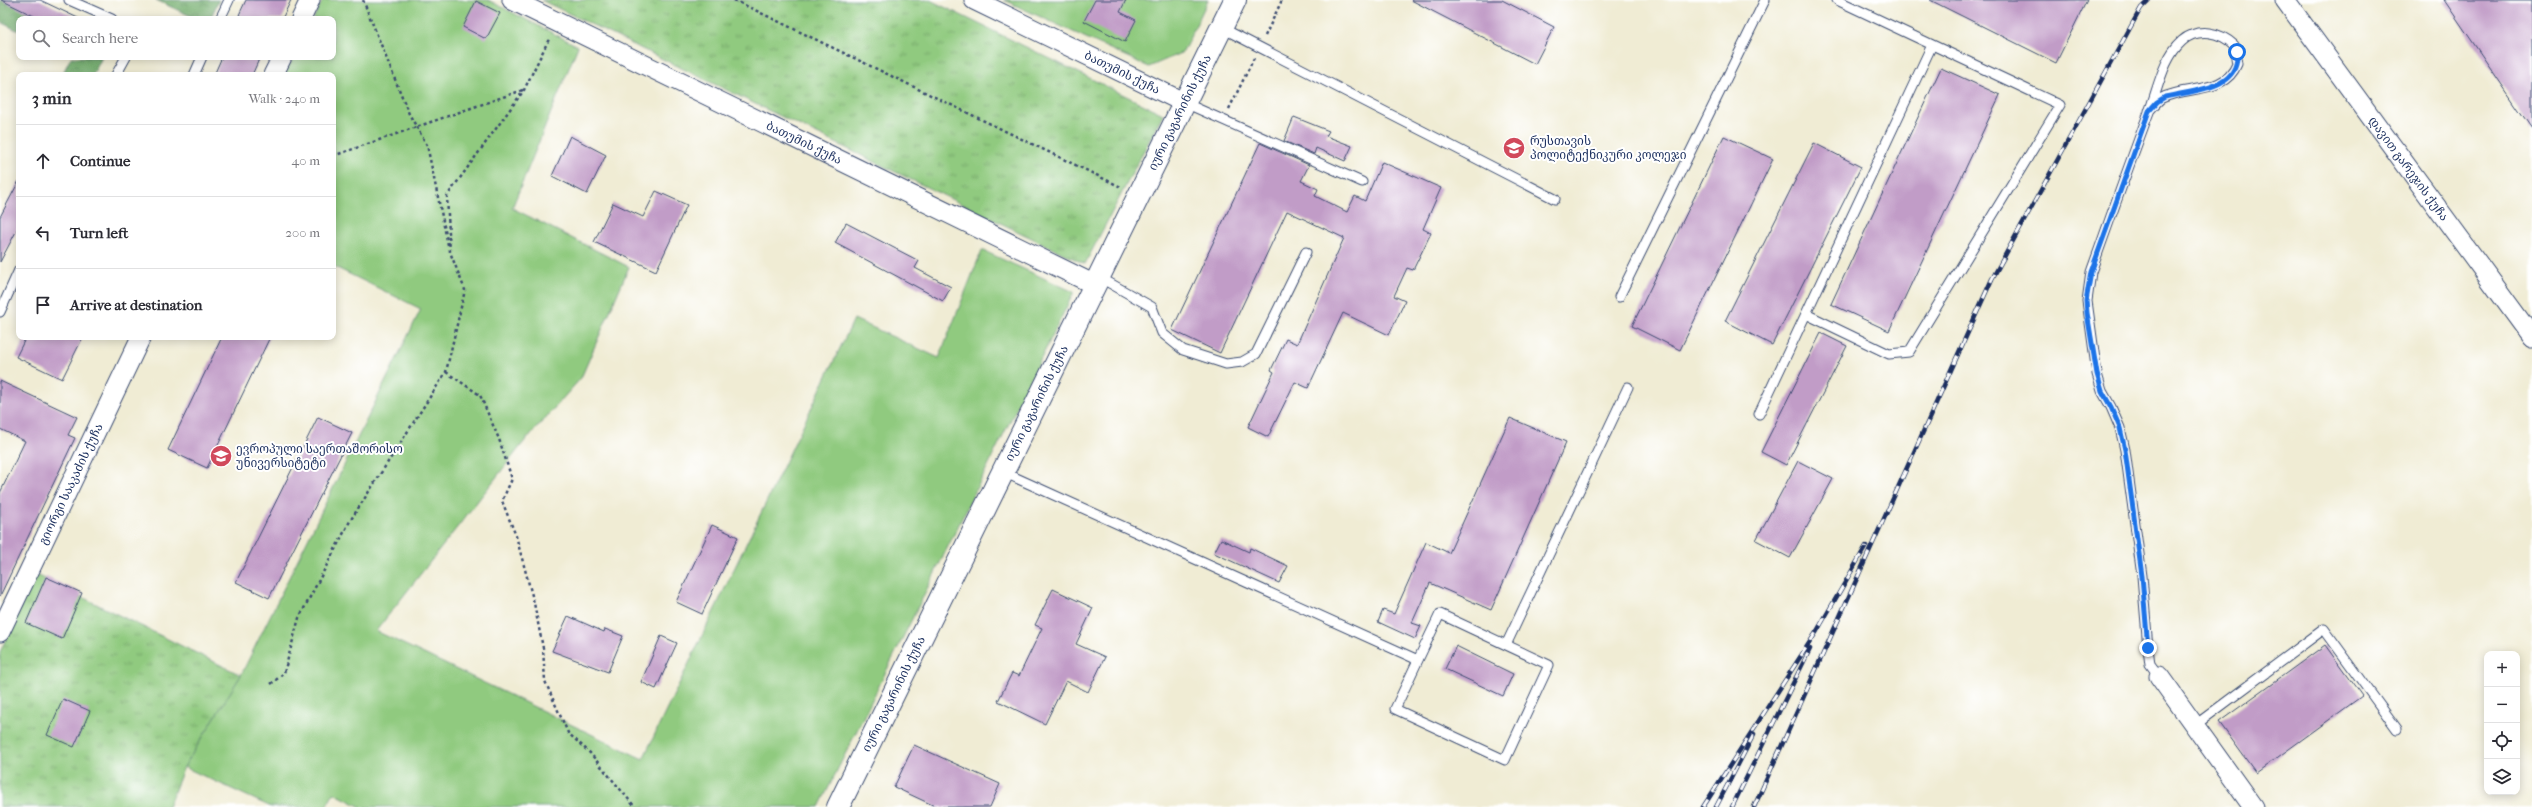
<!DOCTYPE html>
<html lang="en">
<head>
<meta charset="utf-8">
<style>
  :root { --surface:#fff; --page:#f2f2f3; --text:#2b2b33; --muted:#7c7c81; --line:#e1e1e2 }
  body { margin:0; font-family:"IM FELL French Canon","Noto Serif Georgian",serif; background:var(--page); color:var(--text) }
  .controls { position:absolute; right:12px; bottom:12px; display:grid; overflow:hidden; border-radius:8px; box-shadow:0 2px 10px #0003 }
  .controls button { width:36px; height:36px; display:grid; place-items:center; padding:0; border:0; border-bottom:1px solid var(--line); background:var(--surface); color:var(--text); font:20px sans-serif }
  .stop { position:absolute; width:12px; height:12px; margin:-9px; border:3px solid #1a73e8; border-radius:50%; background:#fff }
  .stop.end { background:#1a73e8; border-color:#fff; box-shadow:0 1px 4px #0008 }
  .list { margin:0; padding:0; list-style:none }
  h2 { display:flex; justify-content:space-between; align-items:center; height:52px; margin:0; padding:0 16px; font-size:17px }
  h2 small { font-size:13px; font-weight:400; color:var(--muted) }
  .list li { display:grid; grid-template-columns:26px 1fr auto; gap:12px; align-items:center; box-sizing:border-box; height:72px; padding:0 16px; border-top:1px solid var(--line) }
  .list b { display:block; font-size:15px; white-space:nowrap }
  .list em { font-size:13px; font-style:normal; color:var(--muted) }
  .icon { flex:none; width:22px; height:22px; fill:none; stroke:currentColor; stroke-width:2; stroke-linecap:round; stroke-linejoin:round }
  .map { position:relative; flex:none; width:2532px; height:807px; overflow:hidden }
  .search { position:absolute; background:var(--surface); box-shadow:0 2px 10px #0003; left:16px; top:16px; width:320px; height:44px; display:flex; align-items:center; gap:10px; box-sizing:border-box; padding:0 14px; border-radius:8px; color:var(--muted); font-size:15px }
  .panel { position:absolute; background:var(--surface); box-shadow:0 2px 10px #0003; left:16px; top:72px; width:320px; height:268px; border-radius:8px }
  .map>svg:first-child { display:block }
</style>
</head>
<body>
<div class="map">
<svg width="2532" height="807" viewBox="0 0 2532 807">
  <defs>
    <pattern id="forest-crowns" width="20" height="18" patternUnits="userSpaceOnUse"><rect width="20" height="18" fill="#74ae6e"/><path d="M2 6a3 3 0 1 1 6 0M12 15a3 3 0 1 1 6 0" fill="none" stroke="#5e8e5e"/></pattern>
    <pattern id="park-tufts" width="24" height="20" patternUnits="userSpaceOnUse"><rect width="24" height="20" fill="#90ca7f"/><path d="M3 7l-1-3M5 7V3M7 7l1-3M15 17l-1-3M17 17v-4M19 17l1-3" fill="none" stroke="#75a46b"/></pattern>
  </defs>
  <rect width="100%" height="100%" fill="#fff"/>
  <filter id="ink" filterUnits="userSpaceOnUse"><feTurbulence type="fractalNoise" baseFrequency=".025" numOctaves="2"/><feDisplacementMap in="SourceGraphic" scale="8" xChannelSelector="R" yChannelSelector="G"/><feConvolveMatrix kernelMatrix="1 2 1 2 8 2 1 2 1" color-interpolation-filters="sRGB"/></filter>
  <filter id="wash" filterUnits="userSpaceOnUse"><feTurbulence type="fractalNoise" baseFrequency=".012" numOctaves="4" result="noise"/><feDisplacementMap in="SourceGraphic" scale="16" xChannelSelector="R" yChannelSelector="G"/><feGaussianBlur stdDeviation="0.9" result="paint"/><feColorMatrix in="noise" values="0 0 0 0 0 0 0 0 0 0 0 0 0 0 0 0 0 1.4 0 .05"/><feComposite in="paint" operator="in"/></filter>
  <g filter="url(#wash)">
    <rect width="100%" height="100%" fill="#f0ecd4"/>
    <path fill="#90ca7f" stroke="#567c6e" d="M 323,0 L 488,0 L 578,46 L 512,208 L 629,267 L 581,378 L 524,442 L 376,631 L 643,759 L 854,319 L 939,358 L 982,250 L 1074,292 L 819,807 L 361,807 L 334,793 L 326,807 L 271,807 L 184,767 L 241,675 L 421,309 L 333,266 L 333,75 L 284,75 L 294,57 L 333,57 L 333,19 L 313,19 Z
      M 1004,0 L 1208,0 L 1183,52 L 1149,67 Z"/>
    <path fill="url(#forest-crowns)" stroke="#486e66" d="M 0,0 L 32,0 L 72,19 L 19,19 L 19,31 L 0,22 Z
      M 156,0 L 219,0 L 210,19 L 197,19 Z
      M 71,57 L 102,57 L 93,75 L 62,75 Z"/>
    <path fill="url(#park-tufts)" stroke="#567c6e" d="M 541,0 L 930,0 L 1163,114 L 1085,264 Z
      M 35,574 L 241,675 L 184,767 L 168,807 L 0,807 L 0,652 Z"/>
    <g id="blocks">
      <path fill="#c19cc7" d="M 1,0 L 40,0 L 80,19 L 40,19 Z
        M 246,0 L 291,0 L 282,19 L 246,19 L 239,15 Z
        M 1095,0 L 1126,0 L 1120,12 L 1136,20 L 1125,42 L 1084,21 Z
        M 1411,0 L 1502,0 L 1554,27 L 1535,64 Z
        M 1930,0 L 2087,0 L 2056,63 Z
        M 2444,0 L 2532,0 L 2532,129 Z
        M 476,1 L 500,13 L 486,39 L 463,27 Z
        M 222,57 L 260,57 L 252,75 L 214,75 Z
        M 1941,68 L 2000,95 L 1889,331 L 1831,304 Z
        M 1294,117 L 1329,131 L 1326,136 L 1352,146 L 1345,161 L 1316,148 L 1314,154 L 1284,141 Z
        M 570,136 L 606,155 L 587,194 L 552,176 Z
        M 1724,136 L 1773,159 L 1680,350 L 1632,326 Z
        M 1260,143 L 1309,165 L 1301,181 L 1318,189 L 1315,196 L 1347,212 L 1355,196 L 1365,201 L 1382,162 L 1441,188 L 1423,229 L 1431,233 L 1413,270 L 1407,268 L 1394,296 L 1405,301 L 1389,335 L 1343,313 L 1308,388 L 1295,382 L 1268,437 L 1248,427 L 1274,372 L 1271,370 L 1286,339 L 1297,344 L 1344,238 L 1287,211 L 1220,353 L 1172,330 Z
        M 1814,143 L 1861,167 L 1772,345 L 1725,321 Z
        M 19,181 L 19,226 L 0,262 L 0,217 Z
        M 656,191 L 687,205 L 656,271 L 594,242 L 613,203 L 643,217 Z
        M 846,223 L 919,261 L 915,268 L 951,287 L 943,301 L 835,243 Z
        M 1821,333 L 1847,346 L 1786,465 L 1761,452 Z
        M 26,337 L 83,337 L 62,379 L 16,357 Z
        M 222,337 L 270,337 L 207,468 L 168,450 Z
        M 0,381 L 77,417 L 68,435 L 75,438 L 0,596 L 0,493 L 25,441 L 0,429 Z
        M 318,417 L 352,433 L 269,598 L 236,582 Z
        M 1510,418 L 1566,442 L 1491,610 L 1430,583 L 1412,623 L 1421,626 L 1415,639 L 1378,622 L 1383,610 L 1394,614 L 1426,542 L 1449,553 Z
        M 1798,461 L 1833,479 L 1790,558 L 1756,540 Z
        M 712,525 L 738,537 L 702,614 L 676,602 Z
        M 1221,539 L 1249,552 L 1250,548 L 1288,566 L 1279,583 L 1214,553 Z
        M 46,577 L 82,593 L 62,639 L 26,623 Z
        M 1053,589 L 1093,608 L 1076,644 L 1105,657 L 1088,692 L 1066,681 L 1045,724 L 998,701 L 1012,673 L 1019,676 L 1042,628 L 1035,625 Z
        M 568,616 L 604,632 L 605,629 L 623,636 L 608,672 L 552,651 Z
        M 661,636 L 677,643 L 656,689 L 641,682 Z
        M 2325,645 L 2362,696 L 2256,773 L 2219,722 Z
        M 1456,646 L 1513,674 L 1503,696 L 1445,669 Z
        M 63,699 L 90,711 L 74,747 L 47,735 Z
        M 914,745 L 1000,784 L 990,807 L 937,807 L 894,787 Z"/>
    </g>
  </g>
  <g filter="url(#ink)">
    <use href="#blocks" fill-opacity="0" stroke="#3b4b70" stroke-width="1"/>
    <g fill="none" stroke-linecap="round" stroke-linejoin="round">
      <g stroke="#3b4b70" stroke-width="11">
        <path id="service" d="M 69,0 L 112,19
          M 220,19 L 229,0
          M 1222,28 L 1555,199
          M 116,75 L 126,57
          M 194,75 L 202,57
          M 1185,103 L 1362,182
          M 2149,111 C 2153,107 2157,101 2162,98 C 2187,85 2225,95 2237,64 L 2234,45 C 2220,32 2198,27 2182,41 C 2163,58 2158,89 2149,112 C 2129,165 2110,219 2091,272 L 2087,301 L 2097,374 L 2102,391 L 2111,407 L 2120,428 L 2125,450 L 2142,576 L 2148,648 L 2150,664 L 2159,676
          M 1099,277 L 1152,307 L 1162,333 L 1183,350 L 1226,364 L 1242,362 L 1256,354 L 1306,252
          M 1619,297 L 1765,0
          M 0,312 L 19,270
          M 1806,314 L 1889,354 L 1909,352 L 2060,105 L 1837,0
          M 1759,414 L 1932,45
          M 1003,472 L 1418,660 L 1440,614 L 1549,665 L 1505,760 L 1395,709 L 1418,660
          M 1506,645 L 1628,387
          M 2194,726 L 2324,629 L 2397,729"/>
      </g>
      <g stroke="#3b4b70" stroke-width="21">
        <g id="minor">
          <path id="s1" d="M 512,0 L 1095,285"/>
          <path id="s2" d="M 974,0 L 1185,103"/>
          <path id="s3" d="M 2285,0 L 2532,337"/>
          <path d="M 301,19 L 310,0"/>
          <path d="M 273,75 L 282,57"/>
          <path id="s4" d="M 0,632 L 141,337"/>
          <path d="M 2159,676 L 2253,807"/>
        </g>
      </g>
      <g stroke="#3b4b70" stroke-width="24">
        <g id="tertiary">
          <path id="s5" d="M 838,807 L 1235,0"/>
        </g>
      </g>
      <path stroke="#3b4b70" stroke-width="2.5" stroke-dasharray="3 3" stroke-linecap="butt" d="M 363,0 L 409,114 L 427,145 L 448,245
        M 734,0 L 1121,187
        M 1265,36 L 1282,0
        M 1229,109 L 1254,58
        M 333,156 L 523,90
        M 446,372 L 480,395 L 499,439 L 512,479 L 502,501 L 516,536 L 534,603 L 543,648 L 545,681 L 568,733 L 590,753 L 635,807
        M 271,684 L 284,673 L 299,618 L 350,521 L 446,372 L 465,290 L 450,252 L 447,196 L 524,90 L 549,39"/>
      <use href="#service" stroke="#fff" stroke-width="9"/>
      <use href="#minor" stroke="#fff" stroke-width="19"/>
      <use href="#tertiary" stroke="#fff" stroke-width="22"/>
      <g stroke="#1b2f5e" stroke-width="4.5">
        <path id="rail" d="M 1703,807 L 1817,631 L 1866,546
          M 1716,807 L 1754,734
          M 1732,807 L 1810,649
          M 1754,807 L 1992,279 L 2141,8 L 2149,0"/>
      </g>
      <use href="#rail" stroke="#fff" stroke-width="3" stroke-dasharray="9" stroke-linecap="butt"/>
    </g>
  </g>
  <g fill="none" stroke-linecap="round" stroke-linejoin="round" filter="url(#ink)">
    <path stroke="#1a73e8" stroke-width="5" d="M 2148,648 L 2142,576 L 2125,450 L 2120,428 L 2111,407 L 2102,391 L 2097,374 L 2087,313 L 2086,301 L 2091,272 L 2149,111 L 2157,102 L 2165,97 C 2194,90 2240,90 2237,52"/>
  </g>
  <defs>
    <g id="university-disc" transform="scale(1.15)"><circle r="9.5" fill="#d1495b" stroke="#fff"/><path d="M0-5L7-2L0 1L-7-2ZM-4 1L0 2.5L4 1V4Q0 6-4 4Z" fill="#fff"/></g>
  </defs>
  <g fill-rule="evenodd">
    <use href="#university-disc" x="1514" y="148"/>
    <use href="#university-disc" x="221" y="456"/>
  </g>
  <g text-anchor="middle" stroke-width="4" stroke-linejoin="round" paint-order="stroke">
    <g font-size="12" fill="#1b2f5e" stroke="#fff">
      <text dy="4" stroke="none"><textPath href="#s2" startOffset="165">ბათუმის ქუჩა</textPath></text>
      <text dy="4" stroke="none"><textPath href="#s5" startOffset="774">იური გაგარინის ქუჩა</textPath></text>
      <text dy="4" stroke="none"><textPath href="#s1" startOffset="325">ბათუმის ქუჩა</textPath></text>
      <text dy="4" stroke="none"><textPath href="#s3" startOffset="209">დავით გარეჯის ქუჩა</textPath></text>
      <text dy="4" stroke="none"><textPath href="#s5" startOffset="450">იური გაგარინის ქუჩა</textPath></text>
      <text dy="4" stroke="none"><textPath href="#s4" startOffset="164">გიორგი სააკაძის ქუჩა</textPath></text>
      <text dy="4" stroke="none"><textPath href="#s5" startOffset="126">იური გაგარინის ქუჩა</textPath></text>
    </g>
    <g font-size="12" fill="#1b2f5e" stroke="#fff" text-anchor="start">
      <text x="1530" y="145">რუსთავის<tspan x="1530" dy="14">პოლიტექნიკური კოლეჯი</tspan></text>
      <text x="236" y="453">ევროპული საერთაშორისო<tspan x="236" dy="14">უნივერსიტეტი</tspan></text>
    </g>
  </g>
</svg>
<div class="controls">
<button>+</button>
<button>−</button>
<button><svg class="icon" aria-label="locate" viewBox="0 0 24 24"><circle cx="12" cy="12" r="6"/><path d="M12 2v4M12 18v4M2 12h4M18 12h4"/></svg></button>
<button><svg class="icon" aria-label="layers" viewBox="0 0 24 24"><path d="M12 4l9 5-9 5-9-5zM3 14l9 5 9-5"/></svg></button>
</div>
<div class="stop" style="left:2237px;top:52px"></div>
<div class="stop end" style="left:2148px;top:648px"></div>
<div class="search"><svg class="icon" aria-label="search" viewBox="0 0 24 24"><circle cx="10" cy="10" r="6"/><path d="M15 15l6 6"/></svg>Search here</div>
<section class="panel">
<h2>3 min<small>Walk · 240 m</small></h2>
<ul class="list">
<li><svg class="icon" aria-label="ahead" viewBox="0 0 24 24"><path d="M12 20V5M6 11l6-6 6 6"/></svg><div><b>Continue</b></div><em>40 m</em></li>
<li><svg class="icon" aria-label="left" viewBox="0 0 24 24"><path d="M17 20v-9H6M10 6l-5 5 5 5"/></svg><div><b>Turn left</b></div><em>200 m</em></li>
<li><svg class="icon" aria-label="arrive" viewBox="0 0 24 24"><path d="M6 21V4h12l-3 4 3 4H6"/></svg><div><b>Arrive at destination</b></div></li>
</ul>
</section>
</div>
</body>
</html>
